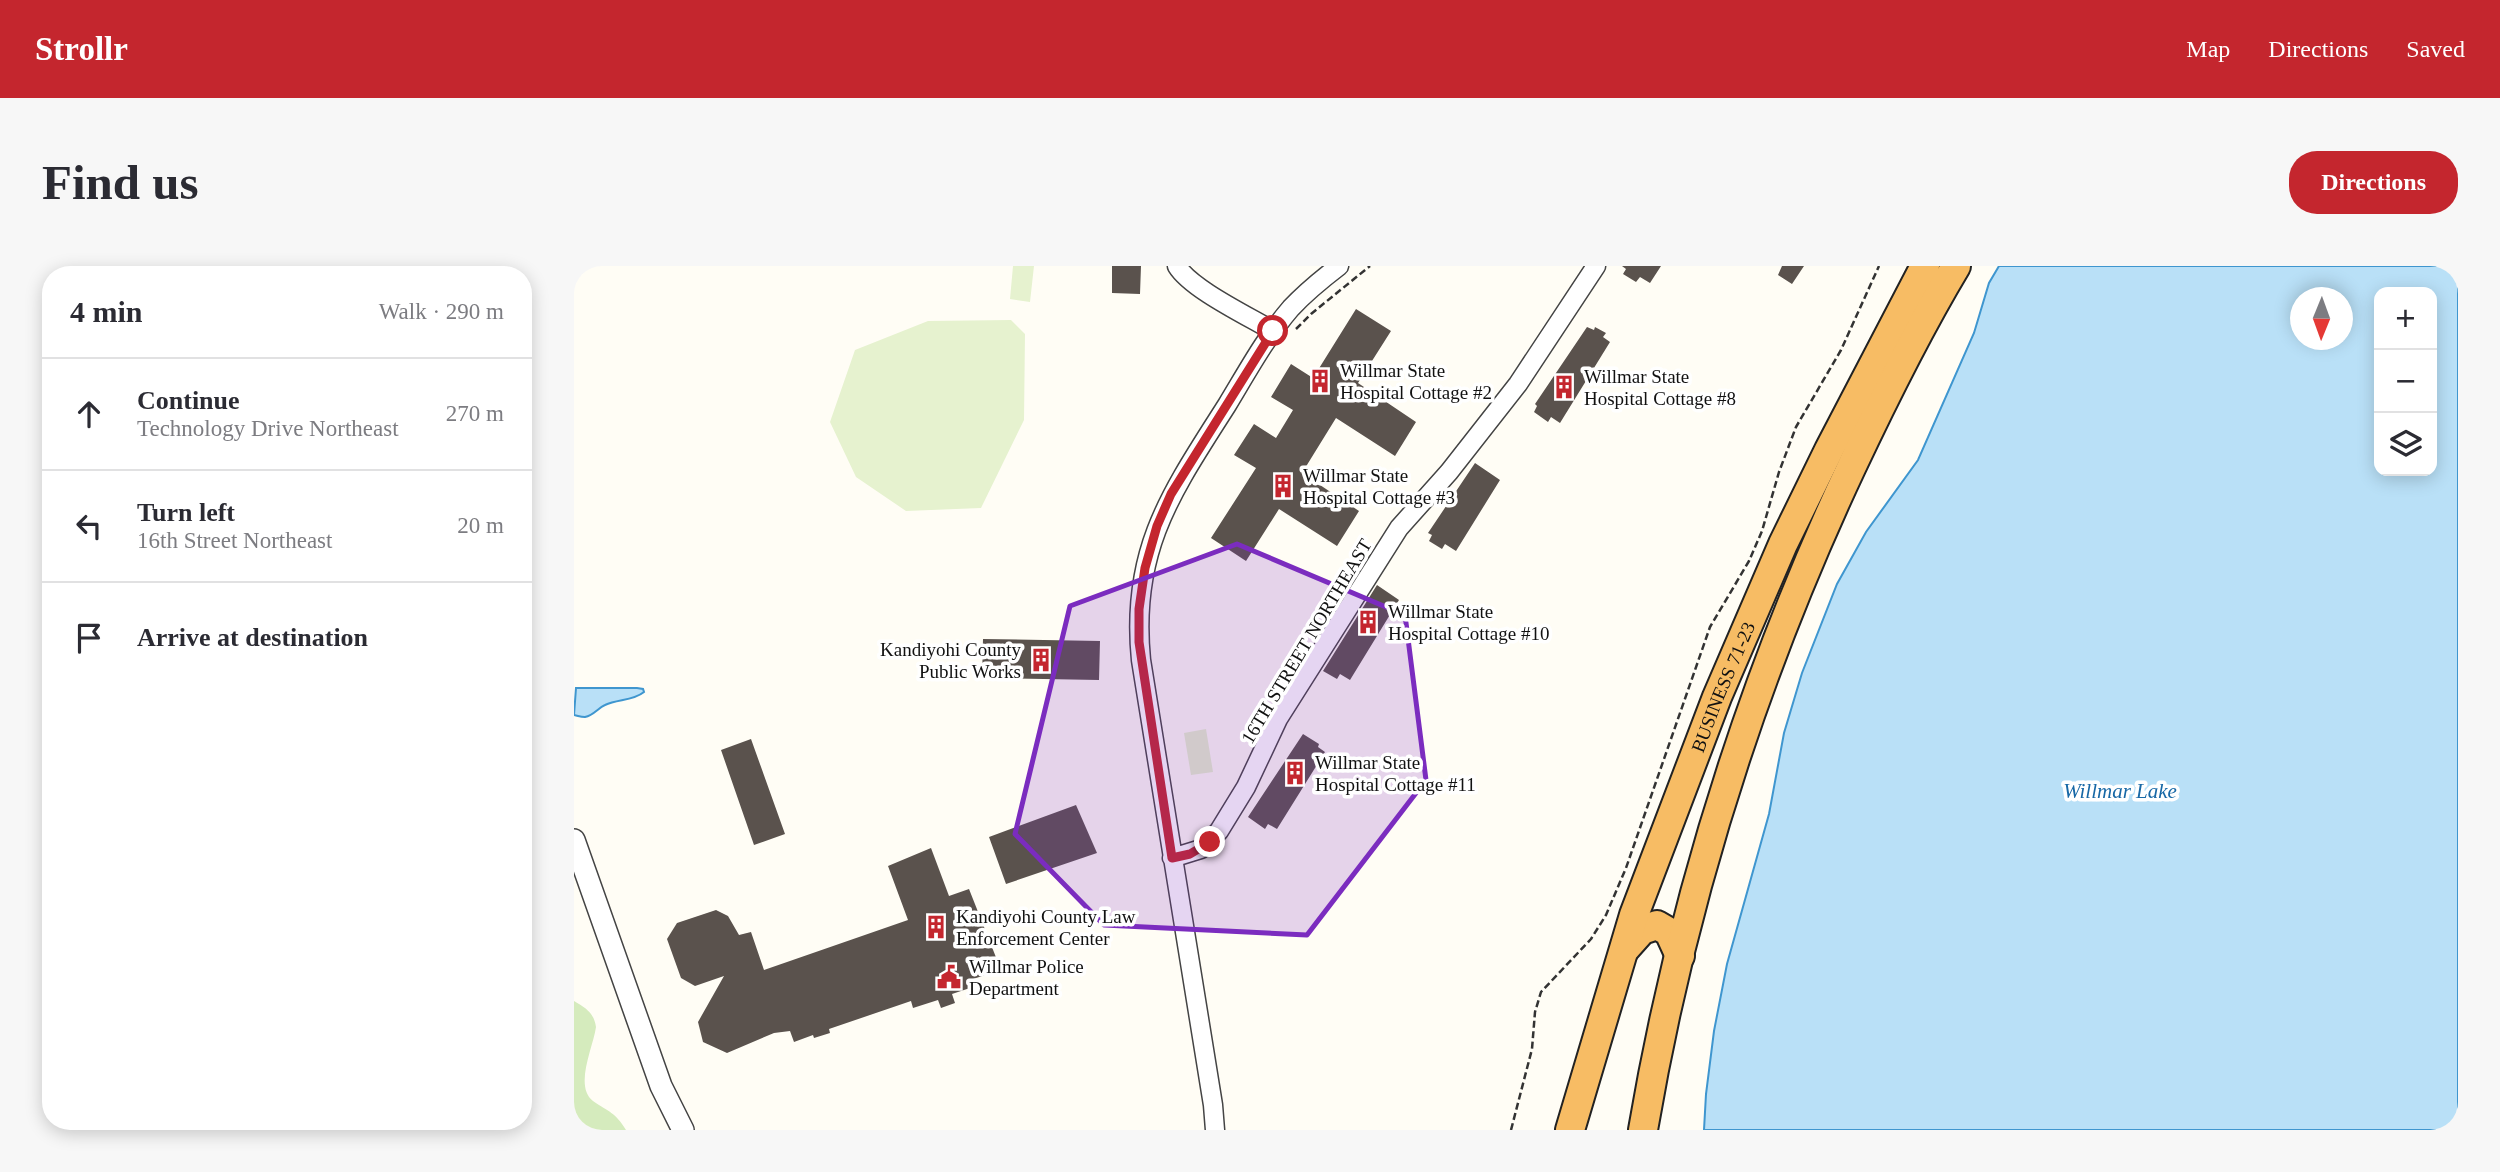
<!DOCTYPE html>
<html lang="en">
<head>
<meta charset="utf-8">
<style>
  :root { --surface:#fff; --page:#f7f7f7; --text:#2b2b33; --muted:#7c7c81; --line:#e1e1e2; --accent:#c4262e }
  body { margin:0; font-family:"Times New Roman",serif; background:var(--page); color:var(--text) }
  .controls { position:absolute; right:21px; top:21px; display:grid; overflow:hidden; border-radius:14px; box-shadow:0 4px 18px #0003 }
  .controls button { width:63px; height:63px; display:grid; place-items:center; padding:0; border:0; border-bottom:2px solid var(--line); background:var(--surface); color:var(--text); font:35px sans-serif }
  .compass { position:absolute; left:1716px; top:21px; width:63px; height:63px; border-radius:50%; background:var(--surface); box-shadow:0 4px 18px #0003; rotate:181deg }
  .stop { position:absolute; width:21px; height:21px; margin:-16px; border:5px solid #c4262e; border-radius:50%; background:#fff }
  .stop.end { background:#c4262e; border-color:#fff; box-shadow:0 2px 7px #0008 }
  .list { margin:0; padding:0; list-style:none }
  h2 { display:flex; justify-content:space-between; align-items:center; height:91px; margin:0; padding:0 28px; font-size:30px }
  h2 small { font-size:23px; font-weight:400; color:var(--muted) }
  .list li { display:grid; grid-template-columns:46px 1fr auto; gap:21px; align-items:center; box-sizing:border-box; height:112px; padding:0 28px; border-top:2px solid var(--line) }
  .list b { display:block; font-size:26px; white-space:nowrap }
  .list p { margin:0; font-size:23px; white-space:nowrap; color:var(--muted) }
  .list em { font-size:23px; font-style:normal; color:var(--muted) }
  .icon { flex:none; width:38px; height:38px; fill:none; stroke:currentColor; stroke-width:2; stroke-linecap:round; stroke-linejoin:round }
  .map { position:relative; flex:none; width:1884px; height:864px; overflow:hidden; border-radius:28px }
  header { display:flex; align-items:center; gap:42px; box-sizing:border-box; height:98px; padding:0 35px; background:var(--accent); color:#fff }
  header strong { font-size:33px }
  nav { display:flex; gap:38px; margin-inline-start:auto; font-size:24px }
  .intro { display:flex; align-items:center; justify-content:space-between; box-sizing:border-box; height:168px; padding:0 42px }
  h1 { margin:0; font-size:49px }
  .button { padding:18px 32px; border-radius:28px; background:var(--accent); color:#fff; font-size:24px; font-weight:700 }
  main { display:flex; gap:42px; padding:0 42px }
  aside { flex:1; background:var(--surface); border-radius:28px; box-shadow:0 4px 18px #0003 }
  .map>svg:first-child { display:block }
</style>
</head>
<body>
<header>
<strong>Strollr</strong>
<nav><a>Map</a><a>Directions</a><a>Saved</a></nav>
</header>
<div class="intro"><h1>Find us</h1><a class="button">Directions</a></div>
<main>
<aside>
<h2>4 min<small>Walk · 290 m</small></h2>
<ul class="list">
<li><svg class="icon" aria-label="ahead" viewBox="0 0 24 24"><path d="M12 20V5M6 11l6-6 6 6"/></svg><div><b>Continue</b><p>Technology Drive Northeast</p></div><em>270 m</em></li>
<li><svg class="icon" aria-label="left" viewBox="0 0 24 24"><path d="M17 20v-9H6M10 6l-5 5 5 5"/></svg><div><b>Turn left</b><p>16th Street Northeast</p></div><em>20 m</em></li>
<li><svg class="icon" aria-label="arrive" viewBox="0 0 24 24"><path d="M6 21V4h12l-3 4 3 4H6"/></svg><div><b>Arrive at destination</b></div></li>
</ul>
</aside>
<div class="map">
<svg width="1884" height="864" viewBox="0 0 1884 864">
  <rect width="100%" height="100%" fill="#fffdf5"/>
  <path fill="#d5ebbd" d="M 0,735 C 12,742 20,747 22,761 C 19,782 0,820 19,835 C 35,846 41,846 52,864 L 0,864 Z"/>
  <path fill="#e6f2cf" d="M 439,0 L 460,0 L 456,36 L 436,33 Z
    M 437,54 L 451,68 L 450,154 L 407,242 L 332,245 L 282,211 L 256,156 L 281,84 L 354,55 Z
    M 632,463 L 639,506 L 617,509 L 610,467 Z"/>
  <path fill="#b9e0f7" stroke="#3f96cf" stroke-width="2" fill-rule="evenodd" d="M 1425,0 L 1884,0 L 1884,864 L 1130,864 L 1132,828 L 1140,765 L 1153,698 L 1195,548 L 1210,467 L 1228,407 L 1263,318 L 1292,266 L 1344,194 L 1400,67 L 1415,17 ZM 1805,26 L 1858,26 L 1858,205 L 1805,205 ZM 1727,32 L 1769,32 L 1769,74 L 1727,74 Z
    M 2,422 L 63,422 L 69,423 L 70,426 C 59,435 44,433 31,439 C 24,442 20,449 11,451 C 6,451 5,450 0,449 Z"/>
  <path fill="#5a524d" d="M 538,0 L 567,0 L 566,28 L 538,27 Z
    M 1048,0 L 1087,0 L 1076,17 L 1066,11 L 1062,16 L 1049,8 L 1052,3 Z
    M 1208,0 L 1230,0 L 1218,18 L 1204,9 Z
    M 782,43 L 817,65 L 784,117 L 842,156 L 821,190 L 762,152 L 728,207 L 785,245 L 763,280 L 705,243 L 672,295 L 637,272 L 682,202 L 660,189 L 680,158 L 702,172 L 719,144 L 697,131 L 717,98 L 739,112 Z
    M 1013,61 L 1020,64 L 1021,61 L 1032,67 L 1029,71 L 1036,76 L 986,157 L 977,151 L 974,156 L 960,146 L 963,140 L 961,138 Z
    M 901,197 L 926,214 L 882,285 L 871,278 L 868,283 L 855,275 L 858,269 L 854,267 Z
    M 803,319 L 825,334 L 776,414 L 766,408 L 763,413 L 749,405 Z
    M 409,373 L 526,375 L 525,414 L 408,412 Z
    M 729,468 L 745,478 L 744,481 L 751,486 L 703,563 L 694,558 L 691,563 L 674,551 Z
    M 177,473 L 211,568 L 180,579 L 147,484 Z
    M 502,539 L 523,587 L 432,618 L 415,571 Z
    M 357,582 L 375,630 L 395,623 L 427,704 L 399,713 L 402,720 L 378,728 L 381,737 L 367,742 L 364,734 L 339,742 L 337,735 L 255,763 L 256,767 L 240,772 L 239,769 L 220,776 L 216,765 L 200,767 L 153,787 L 129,776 L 124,756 L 150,710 L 121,720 L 107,712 L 93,673 L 103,657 L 142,644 L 154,650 L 165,669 L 177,666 L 190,704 L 334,654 L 314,600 Z"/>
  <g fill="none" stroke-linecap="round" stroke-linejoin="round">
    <g stroke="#444" stroke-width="21">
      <path id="minor" d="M 603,0 C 617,23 674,50 699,65
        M 598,592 L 627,583 L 645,565 L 672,521 L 704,453 L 825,262 L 875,206 L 944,118 L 1022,0
        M 641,864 L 639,839 L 567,394 C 556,284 597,227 653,139 C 673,106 692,71 717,42 C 732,26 748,13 765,0"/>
    </g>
    <g stroke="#444" stroke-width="24">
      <path id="tertiary" d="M 0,574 L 87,820 L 109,864"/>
    </g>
    <g stroke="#222" stroke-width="32">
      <g id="trunk">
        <path d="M 1051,683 L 1068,664 L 1083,659 L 1095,666 L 1106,690"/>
        <path id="s1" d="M 996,864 L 1060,649 L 1143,431 L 1209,278 L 1255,184 L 1351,0"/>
        <path d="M 1069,864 C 1108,635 1178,413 1277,202 C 1309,134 1343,65 1382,0"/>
      </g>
    </g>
    <path stroke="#333" stroke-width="2.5" stroke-dasharray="7 3.5" stroke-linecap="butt" d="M 722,63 L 737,48 L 796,0
      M 937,864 L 958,783 L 961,746 L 967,726 L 1017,673 L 1032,649 L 1052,602 L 1136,361 L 1175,295 L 1188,265 L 1205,206 L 1222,161 L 1267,84 L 1305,0"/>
    <use href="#minor" stroke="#fff" stroke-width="18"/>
    <use href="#tertiary" stroke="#fff" stroke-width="21"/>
    <use href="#trunk" stroke="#f7bc64" stroke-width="28"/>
  </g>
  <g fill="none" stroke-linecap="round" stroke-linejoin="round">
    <path stroke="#c4262e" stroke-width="9" d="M 636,576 L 616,588 L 598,592 L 565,376 L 565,343 L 571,302 L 583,260 L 597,228 L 699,65"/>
  </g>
  <path fill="#7b2cbf" fill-opacity="0.2" stroke="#7b2cbf" stroke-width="5" stroke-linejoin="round" d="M 663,278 L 831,349 L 852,514 L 733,669 L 530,659 L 441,568 L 496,340 Z"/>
  <defs>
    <g id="building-bare" transform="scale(1.89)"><path d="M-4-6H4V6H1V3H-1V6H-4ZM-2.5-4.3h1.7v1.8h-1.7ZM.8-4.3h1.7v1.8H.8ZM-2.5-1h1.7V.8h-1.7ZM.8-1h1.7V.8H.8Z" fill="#c4262e" stroke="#fff" stroke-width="2.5" paint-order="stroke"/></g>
    <g id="civic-bare" transform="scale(1.89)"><path d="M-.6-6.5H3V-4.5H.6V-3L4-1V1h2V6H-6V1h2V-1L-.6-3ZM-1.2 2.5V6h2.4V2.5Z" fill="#c4262e" stroke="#fff" stroke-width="2.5" paint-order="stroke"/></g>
  </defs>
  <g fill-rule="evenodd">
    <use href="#building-bare" x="746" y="115"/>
    <use href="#building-bare" x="990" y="121"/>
    <use href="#building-bare" x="709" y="220"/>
    <use href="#building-bare" x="794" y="356"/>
    <use href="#building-bare" x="467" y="394"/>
    <use href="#building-bare" x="721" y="507"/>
    <use href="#building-bare" x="362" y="661"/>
    <use href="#civic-bare" x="375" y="711"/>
  </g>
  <g text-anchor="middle" stroke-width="7" stroke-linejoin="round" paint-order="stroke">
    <g font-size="19" fill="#111" stroke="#fff" text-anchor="start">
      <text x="766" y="111">Willmar State<tspan x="766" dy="22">Hospital Cottage #2</tspan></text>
      <text x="1010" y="117">Willmar State<tspan x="1010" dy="22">Hospital Cottage #8</tspan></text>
      <text x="729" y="216">Willmar State<tspan x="729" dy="22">Hospital Cottage #3</tspan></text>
      <text x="814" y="352">Willmar State<tspan x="814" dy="22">Hospital Cottage #10</tspan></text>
      <text x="447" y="390" text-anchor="end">Kandiyohi County<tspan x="447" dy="22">Public Works</tspan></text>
      <text x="741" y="503">Willmar State<tspan x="741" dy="22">Hospital Cottage #11</tspan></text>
      <text x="382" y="657">Kandiyohi County Law<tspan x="382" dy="22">Enforcement Center</tspan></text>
      <text x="395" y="707">Willmar Police<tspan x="395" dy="22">Department</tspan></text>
    </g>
    <g font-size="19" fill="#111" stroke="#fff">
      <text transform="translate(732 375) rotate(-59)" y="7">16TH STREET NORTHEAST</text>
      <text dy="7" stroke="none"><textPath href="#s1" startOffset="469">BUSINESS 71-23</textPath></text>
    </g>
    <g font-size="21" font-style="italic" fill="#1768a6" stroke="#fff">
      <text x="1546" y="532">Willmar Lake</text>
    </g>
  </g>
</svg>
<div class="controls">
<button>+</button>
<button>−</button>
<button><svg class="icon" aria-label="layers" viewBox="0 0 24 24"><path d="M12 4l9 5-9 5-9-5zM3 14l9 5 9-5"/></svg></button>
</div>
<svg class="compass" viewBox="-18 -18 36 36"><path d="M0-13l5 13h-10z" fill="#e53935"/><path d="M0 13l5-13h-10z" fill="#7c7c81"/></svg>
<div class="stop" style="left:699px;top:65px"></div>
<div class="stop end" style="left:636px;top:576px"></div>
</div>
</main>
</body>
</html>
